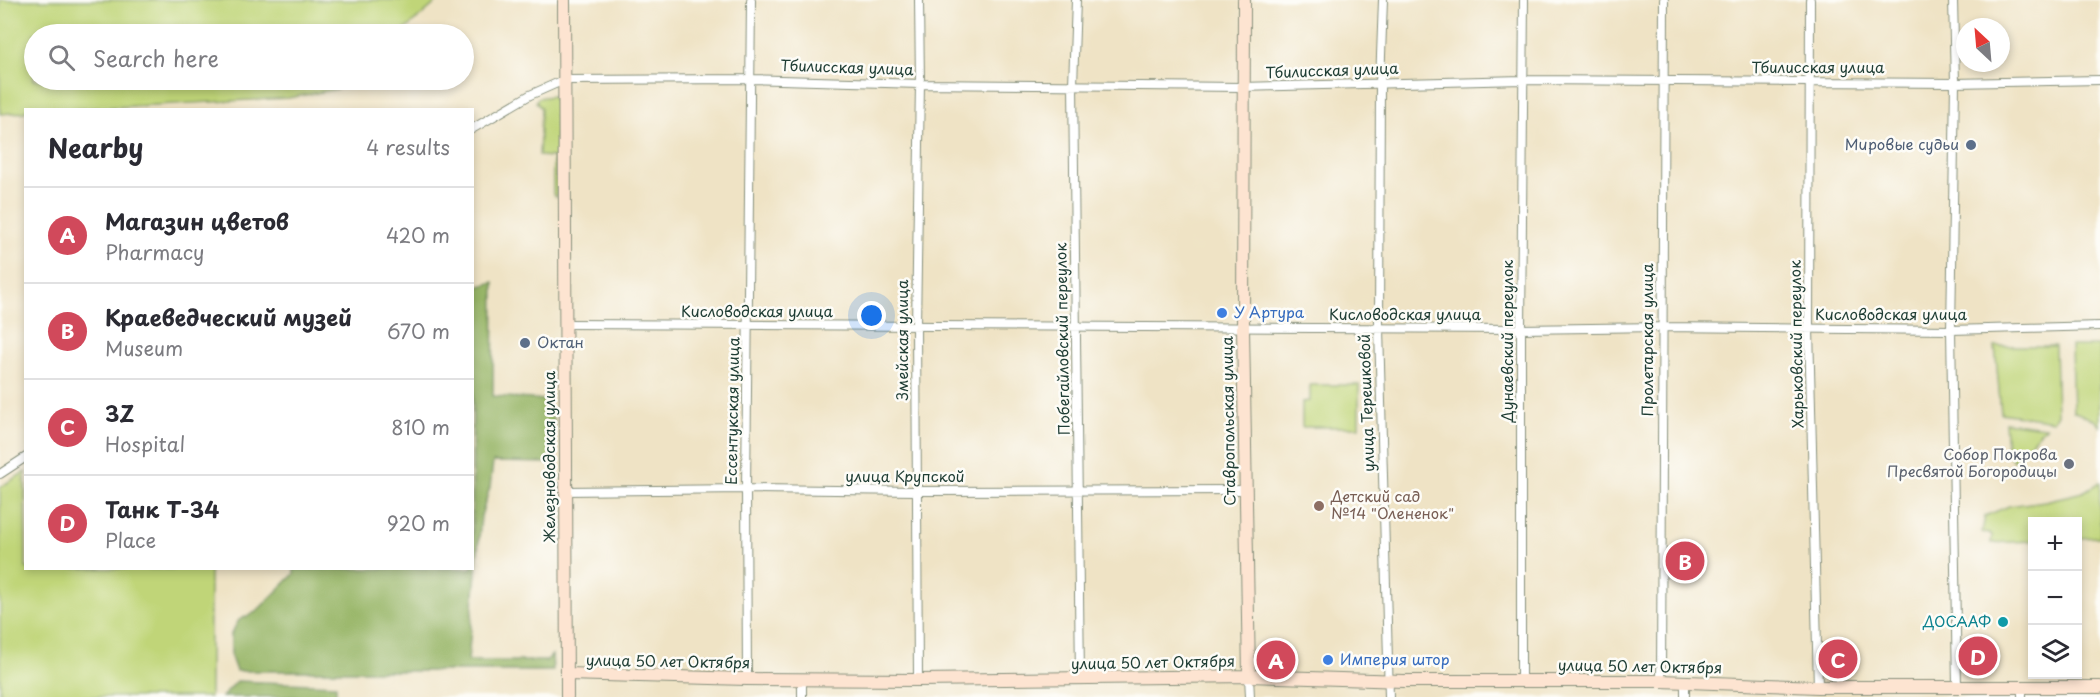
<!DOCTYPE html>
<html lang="en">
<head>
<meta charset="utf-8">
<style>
  :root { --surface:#fff; --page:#f2f2f3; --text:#2b2b33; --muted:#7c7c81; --line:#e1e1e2; --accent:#d1495b }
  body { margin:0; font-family:"Playpen Sans",sans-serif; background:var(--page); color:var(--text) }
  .controls { position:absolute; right:18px; bottom:18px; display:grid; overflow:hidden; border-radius:0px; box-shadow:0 3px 9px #0003 }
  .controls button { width:54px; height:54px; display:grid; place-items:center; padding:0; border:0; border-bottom:2px solid var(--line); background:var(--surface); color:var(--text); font:30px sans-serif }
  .compass { position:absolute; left:1956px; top:18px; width:54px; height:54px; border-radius:50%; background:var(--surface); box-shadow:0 3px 9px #0003; rotate:334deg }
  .you { position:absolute; left:872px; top:316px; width:21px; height:21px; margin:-15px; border:4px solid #fff; border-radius:50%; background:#1a73e8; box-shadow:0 0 0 9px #1a73e833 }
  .badge { display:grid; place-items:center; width:39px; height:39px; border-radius:50%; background:var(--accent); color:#fff; font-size:20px; font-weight:700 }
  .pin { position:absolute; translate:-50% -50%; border:3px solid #fff; box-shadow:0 2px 6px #0006 }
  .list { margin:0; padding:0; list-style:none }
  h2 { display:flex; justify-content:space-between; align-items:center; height:78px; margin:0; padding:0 24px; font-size:26px }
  h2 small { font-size:20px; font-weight:400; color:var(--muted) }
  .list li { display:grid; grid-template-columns:39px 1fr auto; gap:18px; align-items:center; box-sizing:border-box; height:96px; padding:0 24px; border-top:2px solid var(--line) }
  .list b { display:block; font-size:22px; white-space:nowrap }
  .list p { margin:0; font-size:20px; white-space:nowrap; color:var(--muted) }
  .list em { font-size:20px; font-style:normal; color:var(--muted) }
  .icon { flex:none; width:33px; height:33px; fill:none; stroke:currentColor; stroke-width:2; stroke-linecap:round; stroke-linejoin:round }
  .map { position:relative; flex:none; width:2100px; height:697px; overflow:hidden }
  .search { position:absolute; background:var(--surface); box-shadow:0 3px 9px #0003; left:24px; top:24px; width:450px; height:66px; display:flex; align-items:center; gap:15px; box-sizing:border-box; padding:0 21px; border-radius:33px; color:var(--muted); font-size:22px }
  .panel { position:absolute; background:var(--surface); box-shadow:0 3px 9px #0003; left:24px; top:108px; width:450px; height:462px; border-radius:0px }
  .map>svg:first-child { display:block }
</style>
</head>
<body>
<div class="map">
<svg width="2100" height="697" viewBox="0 0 2100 697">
  <rect width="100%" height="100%" fill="#fdfcf7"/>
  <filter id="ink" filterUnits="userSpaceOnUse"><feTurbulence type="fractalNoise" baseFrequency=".0167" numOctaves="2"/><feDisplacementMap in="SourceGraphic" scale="12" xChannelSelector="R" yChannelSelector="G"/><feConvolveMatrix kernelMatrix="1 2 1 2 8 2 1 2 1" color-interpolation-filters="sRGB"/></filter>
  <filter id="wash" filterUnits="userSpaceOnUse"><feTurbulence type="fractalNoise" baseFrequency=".008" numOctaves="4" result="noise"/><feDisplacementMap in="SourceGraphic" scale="24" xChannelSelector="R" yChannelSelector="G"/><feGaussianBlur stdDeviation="1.35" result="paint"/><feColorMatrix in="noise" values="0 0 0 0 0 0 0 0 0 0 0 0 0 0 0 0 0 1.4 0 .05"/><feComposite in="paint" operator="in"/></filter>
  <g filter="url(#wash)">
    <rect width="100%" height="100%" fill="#efe3c5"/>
    <path fill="#c0d578" stroke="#708956" stroke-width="1.5" d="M 0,0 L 439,0 L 400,34 L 34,34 L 34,80 L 348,80 L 337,89 L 288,98 L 79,109 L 26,110 L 25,112 L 0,114 Z
      M 552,96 L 556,102 L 557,197 L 553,194 L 553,157 L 539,156 L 541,108 L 536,102 L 538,98 Z
      M 1995,346 L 2055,346 L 2057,415 L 2053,421 L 2001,413 Z
      M 2071,346 L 2100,346 L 2100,426 L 2096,421 L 2073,411 Z
      M 1310,385 L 1359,385 L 1359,427 L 1302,427 L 1302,402 L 1310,401 Z
      M 2005,422 L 2045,427 L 2013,461 L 2007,450 Z
      M 25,472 L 26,568 L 210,569 L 210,697 L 0,697 L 0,487 Z
      M 2100,482 L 2100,537 L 2078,538 L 2078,522 L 2032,522 L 2032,541 L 1991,543 L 1992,535 L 1982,532 L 1985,516 L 2009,506 L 2045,501 L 2083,492 Z"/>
    <path fill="#98b668" stroke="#5c7a4e" stroke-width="1.5" d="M 494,282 L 493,396 L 545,400 L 554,421 L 552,463 L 493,462 L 490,487 L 481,516 L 468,661 L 546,661 L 552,655 L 553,671 L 236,671 L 231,657 L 231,634 L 239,620 L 256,612 L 294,574 L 294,569 L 472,568 L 473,288 Z
      M 237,681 L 336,685 L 336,697 L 222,697 Z"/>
  </g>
  <g filter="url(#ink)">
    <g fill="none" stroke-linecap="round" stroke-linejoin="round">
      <g stroke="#87907c" stroke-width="10">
        <path id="street" d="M 1076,0 L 1073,85 L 1080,678
          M 1383,0 L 1380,83 L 1379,328 L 1389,697
          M 1810,0 L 1809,328 L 1818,687
          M 1953,0 L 1955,83 L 1951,330 L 1957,687
          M 472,129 L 530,95 L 564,80 L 750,79 L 920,84 L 1242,87 L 1523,80 L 1955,83 L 2100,80
          M 565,324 L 1521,329 L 1661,327 L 1951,330 L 2100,326
          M 0,474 L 26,457
          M 565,491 L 746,489 L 917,491 L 1245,490
          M 1249,676 L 1250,697
          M 747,679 L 746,489 L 751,0
          M 802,679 L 802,697
          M 918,680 L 916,325 L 920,84 L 919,0
          M 1521,681 L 1521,329 L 1524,0
          M 1661,681 L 1664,0
          M 2022,687 L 2022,697
          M 1685,697 L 1685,682"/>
      </g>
      <g stroke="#87907c" stroke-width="14">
        <path id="secondary" d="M 564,0 L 567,697
          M 1244,0 L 1243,328 L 1249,676
          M 567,674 L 747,679 L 918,680 L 1249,676 L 1403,681 L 1661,681 L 1818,687 L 2100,687"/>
      </g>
      <use href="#street" stroke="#fff" stroke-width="8"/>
      <use href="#secondary" stroke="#fde4d1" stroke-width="12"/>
    </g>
  </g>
  <g fill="#5c6f8a" stroke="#fdfcf7" stroke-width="2">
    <circle cx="1971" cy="145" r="6"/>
    <circle cx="525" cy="343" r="6"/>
  </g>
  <g fill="#3f7fe0" stroke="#fdfcf7" stroke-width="2">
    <circle cx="1222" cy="313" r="6"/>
    <circle cx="1328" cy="660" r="6"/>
  </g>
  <circle fill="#6b7280" stroke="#fdfcf7" stroke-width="2" cx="2069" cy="464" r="6"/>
  <circle fill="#8d6e63" stroke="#fdfcf7" stroke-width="2" cx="1319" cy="506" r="6"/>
  <circle fill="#0f9aa8" stroke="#fdfcf7" stroke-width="2" cx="2003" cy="622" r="6"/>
  <g text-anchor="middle" stroke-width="5" stroke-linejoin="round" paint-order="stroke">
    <g font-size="15" fill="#1f3d34" stroke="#fdfcf7">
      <text transform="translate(847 68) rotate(2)" y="5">Тбилисская улица</text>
      <text x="1818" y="73">Тбилисская улица</text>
      <text transform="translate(1332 71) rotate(-2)" y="5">Тбилисская улица</text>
      <text x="757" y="317">Кисловодская улица</text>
      <text x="1405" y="320">Кисловодская улица</text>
      <text x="1891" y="320">Кисловодская улица</text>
      <text transform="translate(1063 339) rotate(-91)" y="5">Побегайловский переулок</text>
      <text transform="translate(903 340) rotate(-90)" y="5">Змейская улица</text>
      <text transform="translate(1648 340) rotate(-90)" y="5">Пролетарская улица</text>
      <text transform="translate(1508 341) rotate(-90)" y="5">Дунаевский переулок</text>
      <text transform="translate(1797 344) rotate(-91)" y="5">Харьковский переулок</text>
      <text transform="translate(1367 403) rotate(-92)" y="5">улица Терешковой</text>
      <text transform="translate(733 411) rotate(-89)" y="5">Ессентукская улица</text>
      <text transform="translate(1229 421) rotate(-91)" y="5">Ставропольская улица</text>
      <text transform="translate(550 457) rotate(-90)" y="5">Железноводская улица</text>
      <text x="905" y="482">улица Крупской</text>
      <text transform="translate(668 662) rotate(1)" y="5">улица 50 лет Октября</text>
      <text transform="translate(1153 663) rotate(-1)" y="5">улица 50 лет Октября</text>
      <text transform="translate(1640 667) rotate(1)" y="5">улица 50 лет Октября</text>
    </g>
    <g font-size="15" fill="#4e5e75" stroke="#fdfcf7" text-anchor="end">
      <text x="1959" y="150">Мировые судьи</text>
      <text x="537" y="348" text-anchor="start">Октан</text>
    </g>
    <g font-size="15" fill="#366cbe" stroke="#fdfcf7" text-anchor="start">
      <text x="1234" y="318">У Артура</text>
      <text x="1340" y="665">Империя штор</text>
    </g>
    <g font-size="15" fill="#5b616d" stroke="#fdfcf7" text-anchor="end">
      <text x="2057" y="460">Собор Покрова<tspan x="2057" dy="17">Пресвятой Богородицы</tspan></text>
    </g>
    <g font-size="15" fill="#785e54" stroke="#fdfcf7" text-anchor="start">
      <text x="1331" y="502">Детский сад<tspan x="1331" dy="17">№14 "Олененок"</tspan></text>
    </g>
    <g font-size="15" fill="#0d838f" stroke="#fdfcf7" text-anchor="end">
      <text x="1991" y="627">ДОСААФ</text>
    </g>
  </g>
</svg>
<div class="controls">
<button>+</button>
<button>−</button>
<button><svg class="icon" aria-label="layers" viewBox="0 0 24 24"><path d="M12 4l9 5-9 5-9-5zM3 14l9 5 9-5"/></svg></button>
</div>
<svg class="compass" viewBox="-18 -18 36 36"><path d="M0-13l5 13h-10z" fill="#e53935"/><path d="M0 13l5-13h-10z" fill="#7c7c81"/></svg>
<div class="you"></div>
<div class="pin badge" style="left:1276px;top:660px">A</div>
<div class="pin badge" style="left:1685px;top:561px">B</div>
<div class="pin badge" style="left:1838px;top:659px">C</div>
<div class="pin badge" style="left:1978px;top:656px">D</div>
<div class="search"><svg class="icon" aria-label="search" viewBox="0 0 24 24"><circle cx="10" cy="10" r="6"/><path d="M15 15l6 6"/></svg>Search here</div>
<section class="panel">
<h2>Nearby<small>4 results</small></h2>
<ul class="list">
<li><span class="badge">A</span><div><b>Магазин цветов</b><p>Pharmacy</p></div><em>420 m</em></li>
<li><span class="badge">B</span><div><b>Краеведческий музей</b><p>Museum</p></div><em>670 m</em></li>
<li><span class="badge">C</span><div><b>3Z</b><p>Hospital</p></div><em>810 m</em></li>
<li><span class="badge">D</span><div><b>Танк Т-34</b><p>Place</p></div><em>920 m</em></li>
</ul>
</section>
</div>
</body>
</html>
